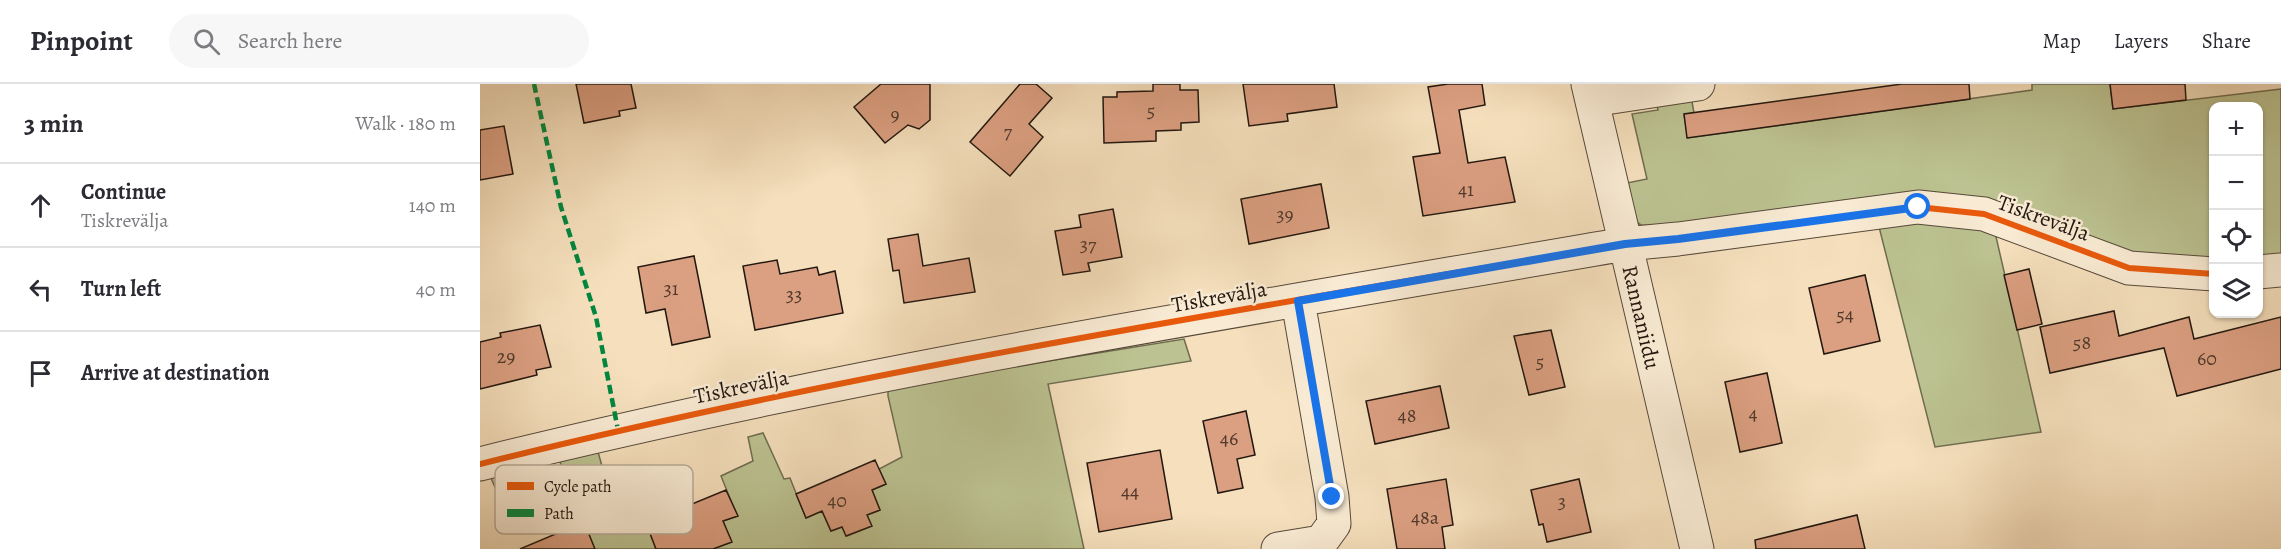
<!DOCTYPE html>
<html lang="en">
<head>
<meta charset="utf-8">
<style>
  :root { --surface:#fff; --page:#f7f7f7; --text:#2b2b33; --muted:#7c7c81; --line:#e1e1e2 }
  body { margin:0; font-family:Alegreya,serif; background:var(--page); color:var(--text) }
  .controls { position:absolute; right:18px; top:18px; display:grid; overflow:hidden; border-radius:12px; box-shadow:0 2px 4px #0004 }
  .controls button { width:54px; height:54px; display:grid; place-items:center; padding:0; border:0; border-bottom:2px solid var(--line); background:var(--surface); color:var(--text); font:30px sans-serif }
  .stop { position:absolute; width:18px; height:18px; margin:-14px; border:4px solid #1a73e8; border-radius:50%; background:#fff }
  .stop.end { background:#1a73e8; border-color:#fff; box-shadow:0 2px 6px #0008 }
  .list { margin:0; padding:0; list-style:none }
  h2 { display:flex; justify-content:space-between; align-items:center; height:78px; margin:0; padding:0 24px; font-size:26px }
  h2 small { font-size:20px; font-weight:400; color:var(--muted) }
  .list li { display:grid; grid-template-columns:39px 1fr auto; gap:18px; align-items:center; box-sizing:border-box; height:84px; padding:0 24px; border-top:2px solid var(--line) }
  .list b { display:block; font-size:22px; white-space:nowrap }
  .list p { margin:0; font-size:20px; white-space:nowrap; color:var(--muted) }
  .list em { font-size:20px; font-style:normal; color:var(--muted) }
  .icon { flex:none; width:33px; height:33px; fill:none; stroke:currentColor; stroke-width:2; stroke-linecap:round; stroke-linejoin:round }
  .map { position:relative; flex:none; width:1801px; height:465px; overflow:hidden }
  header { display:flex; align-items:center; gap:36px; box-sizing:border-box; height:84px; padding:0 30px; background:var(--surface); border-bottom:2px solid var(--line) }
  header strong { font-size:28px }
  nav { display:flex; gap:33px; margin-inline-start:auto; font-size:21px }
  .search { width:420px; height:54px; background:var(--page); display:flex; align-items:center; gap:15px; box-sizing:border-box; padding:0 21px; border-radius:33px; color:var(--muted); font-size:22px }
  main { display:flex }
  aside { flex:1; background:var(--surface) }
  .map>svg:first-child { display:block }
</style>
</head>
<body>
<header>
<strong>Pinpoint</strong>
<div class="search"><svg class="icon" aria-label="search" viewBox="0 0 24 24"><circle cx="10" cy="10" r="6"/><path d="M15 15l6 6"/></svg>Search here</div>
<nav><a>Map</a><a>Layers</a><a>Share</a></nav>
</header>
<main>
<aside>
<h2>3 min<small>Walk · 180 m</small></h2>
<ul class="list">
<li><svg class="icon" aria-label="ahead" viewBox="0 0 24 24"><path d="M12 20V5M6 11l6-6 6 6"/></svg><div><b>Continue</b><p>Tiskrevälja</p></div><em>140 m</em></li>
<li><svg class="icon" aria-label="left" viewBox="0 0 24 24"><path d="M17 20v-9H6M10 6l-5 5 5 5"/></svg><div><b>Turn left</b></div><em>40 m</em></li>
<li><svg class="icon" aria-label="arrive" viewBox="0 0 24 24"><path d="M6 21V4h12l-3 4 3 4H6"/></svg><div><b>Arrive at destination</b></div></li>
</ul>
</aside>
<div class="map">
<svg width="1801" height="465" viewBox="0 0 1801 465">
  <rect width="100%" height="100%" fill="#f5dfbc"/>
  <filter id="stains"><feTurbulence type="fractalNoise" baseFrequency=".00333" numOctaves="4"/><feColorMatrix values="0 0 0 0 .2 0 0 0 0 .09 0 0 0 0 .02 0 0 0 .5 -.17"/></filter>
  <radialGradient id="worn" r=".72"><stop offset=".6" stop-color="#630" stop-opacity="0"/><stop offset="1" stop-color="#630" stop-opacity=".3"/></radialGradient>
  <path fill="#bcc291" stroke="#6f6c50" stroke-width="1.5" d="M 1552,0 L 1630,0 L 1633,25 L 1801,5 L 1801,177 L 1779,179 L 1778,22 L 1734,22 L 1733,179 L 1685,179 L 1553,136 L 1220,145 L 1161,141 L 1150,134 L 1142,100 L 1167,95 L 1152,30 L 1178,26 L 1176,17 L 1211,12 L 1214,29 L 1204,31 L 1208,54 L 1552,6 Z
    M 1443,134 L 1514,144 L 1561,348 L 1455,363 L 1398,139 Z
    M 704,255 L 711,277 L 568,300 L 604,465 L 233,465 L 251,458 L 243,437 L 257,432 L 241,392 L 273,377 L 268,353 L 283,349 L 304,395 L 310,394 L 326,434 L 342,427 L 351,447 L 362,443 L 367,452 L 391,442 L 387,431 L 400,426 L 392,406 L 406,400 L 399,385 L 422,373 L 408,312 L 408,303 Z
    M 118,368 L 124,389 L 145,384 L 176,465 L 114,465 L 95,411 L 79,376 Z
    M 66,380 L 84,422 L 32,443 L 11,394 Z"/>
  <path fill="#db9f81" stroke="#22170f" stroke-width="1.5" d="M 96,0 L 151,0 L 156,24 L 139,27 L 140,32 L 104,39 Z
    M 401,0 L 450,0 L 450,36 L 439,45 L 428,41 L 405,59 L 374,23 Z
    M 540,0 L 556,0 L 572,14 L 549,40 L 563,53 L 530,92 L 490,58 Z
    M 673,0 L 700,0 L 700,6 L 718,6 L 719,38 L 701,39 L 701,46 L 676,47 L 676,57 L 624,59 L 623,13 L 637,13 L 637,8 L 673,7 Z
    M 763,0 L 854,0 L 857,23 L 807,30 L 808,37 L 769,42 Z
    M 968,0 L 1002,0 L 1005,21 L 979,26 L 988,79 L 1025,73 L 1035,118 L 943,132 L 933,73 L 960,69 L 948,3 Z
    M 1422,0 L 1489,0 L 1490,15 L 1207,54 L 1204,30 Z
    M 1630,0 L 1705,0 L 1706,16 L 1633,25 Z
    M 24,42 L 33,90 L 0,96 L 0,46 Z
    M 841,100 L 849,144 L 769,160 L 761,115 Z
    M 633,125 L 642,173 L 608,179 L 610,187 L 583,191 L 575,147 L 601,143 L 599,131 Z
    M 438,150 L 443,182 L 489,174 L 495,208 L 424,219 L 419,186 L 413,187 L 408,155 Z
    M 214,172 L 230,253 L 192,261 L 185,225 L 166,229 L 158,183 Z
    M 297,176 L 300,190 L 337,183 L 339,191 L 355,187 L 363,229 L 275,246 L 263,182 Z
    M 1549,185 L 1562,240 L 1537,246 L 1524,191 Z
    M 1385,191 L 1400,257 L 1344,270 L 1329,204 Z
    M 1634,227 L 1639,252 L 1709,233 L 1714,255 L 1801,233 L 1801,285 L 1697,312 L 1684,264 L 1570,289 L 1560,243 Z
    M 60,241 L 71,283 L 56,286 L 57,291 L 0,305 L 0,258 L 21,253 L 20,249 Z
    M 1071,246 L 1085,303 L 1049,311 L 1034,252 Z
    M 1287,289 L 1302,359 L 1260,368 L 1245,298 Z
    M 960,302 L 969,344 L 895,360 L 886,317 Z
    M 766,327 L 775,371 L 757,375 L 763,404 L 738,409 L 723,337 Z
    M 680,366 L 692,435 L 619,448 L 607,379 Z
    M 395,376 L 406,400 L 392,406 L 400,426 L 387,431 L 392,442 L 366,452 L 362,443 L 351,447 L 342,427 L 326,434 L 316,410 Z
    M 966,395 L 973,441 L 962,443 L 965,465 L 917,465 L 907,405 Z
    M 1099,395 L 1111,448 L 1067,458 L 1063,440 L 1059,441 L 1051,406 Z
    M 246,406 L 258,432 L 243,437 L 252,458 L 233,465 L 176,465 L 166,439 Z
    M 1377,431 L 1385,465 L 1276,465 L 1275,456 Z
    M 104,438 L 115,465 L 40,465 Z"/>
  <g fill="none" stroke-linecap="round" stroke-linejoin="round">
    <g stroke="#57493a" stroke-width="35">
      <path id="minor" d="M 1108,0 L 1217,465
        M 1112,16 L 1218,0
        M 1778,188 L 1801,186
        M 0,380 C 377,286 762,226 1145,160 L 1198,155 L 1438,123 L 1504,130 L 1649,184 L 1734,190
        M 798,465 L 841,458 L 854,440 L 852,413 L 818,217"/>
    </g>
    <use href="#minor" stroke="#f8ead3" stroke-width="33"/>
    <path stroke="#00873e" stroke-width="4.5" stroke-dasharray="9 4.5" stroke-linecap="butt" d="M 54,0 L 81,123 L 116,233 L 138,346"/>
    <g stroke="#f8ead3" stroke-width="10">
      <path id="cycleway" d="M 0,380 C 377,286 762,226 1145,160 L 1198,155 L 1438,123 L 1504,130 L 1649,184 L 1734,190"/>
    </g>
    <use href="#cycleway" stroke="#e8590c" stroke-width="6"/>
  </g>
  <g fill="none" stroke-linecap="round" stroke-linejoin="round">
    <path stroke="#1a73e8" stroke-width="8" d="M 852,413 L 818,217 L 1145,160 L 1198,155 L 1438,123"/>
  </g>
  <g text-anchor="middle" stroke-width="5" stroke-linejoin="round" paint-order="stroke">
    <g font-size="20" fill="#50392c">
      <text x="671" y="33">5</text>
      <text x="415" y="37">9</text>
      <text x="528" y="54">7</text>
      <text x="986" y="112">41</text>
      <text x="805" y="137">39</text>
      <text x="608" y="167">37</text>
      <text x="191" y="211">31</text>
      <text x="314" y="217">33</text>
      <text x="1365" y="237">54</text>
      <text x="1602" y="265">58</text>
      <text x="26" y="279">29</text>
      <text x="1727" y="281">60</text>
      <text x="1060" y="284">5</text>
      <text x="1273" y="336">4</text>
      <text x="927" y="338">48</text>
      <text x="749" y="361">46</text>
      <text x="650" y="414">44</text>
      <text x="357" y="423">40</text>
      <text x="1082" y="424">3</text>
      <text x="945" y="440">48a</text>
    </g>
    <g font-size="22" fill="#22170f" stroke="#f8ead3">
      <text transform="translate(1564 133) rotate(20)" y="8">Tiskrevälja</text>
      <text transform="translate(739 212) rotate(-10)" y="8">Tiskrevälja</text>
      <text transform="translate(1162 233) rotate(77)" y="8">Rannaniidu</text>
      <text transform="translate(261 302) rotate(-12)" y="8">Tiskrevälja</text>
    </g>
  </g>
  <rect x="15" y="381" width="198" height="69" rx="9" fill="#f8ead3" stroke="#b8ab98" stroke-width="1.5"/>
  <rect x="27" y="398" width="27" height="8" fill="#e8590c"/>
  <rect x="27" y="425" width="27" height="8" fill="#00873e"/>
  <g font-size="16" fill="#22170f">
    <text x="64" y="408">Cycle path</text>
    <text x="64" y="435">Path</text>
  </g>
  <rect width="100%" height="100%" filter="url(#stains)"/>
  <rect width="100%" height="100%" fill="url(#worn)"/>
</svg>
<div class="controls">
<button>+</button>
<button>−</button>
<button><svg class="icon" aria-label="locate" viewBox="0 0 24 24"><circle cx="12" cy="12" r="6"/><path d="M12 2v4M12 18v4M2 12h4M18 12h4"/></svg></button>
<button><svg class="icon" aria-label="layers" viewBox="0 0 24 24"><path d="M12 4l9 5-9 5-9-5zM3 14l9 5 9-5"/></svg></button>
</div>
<div class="stop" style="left:1438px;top:123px"></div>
<div class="stop end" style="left:852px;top:413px"></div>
</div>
</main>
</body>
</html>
